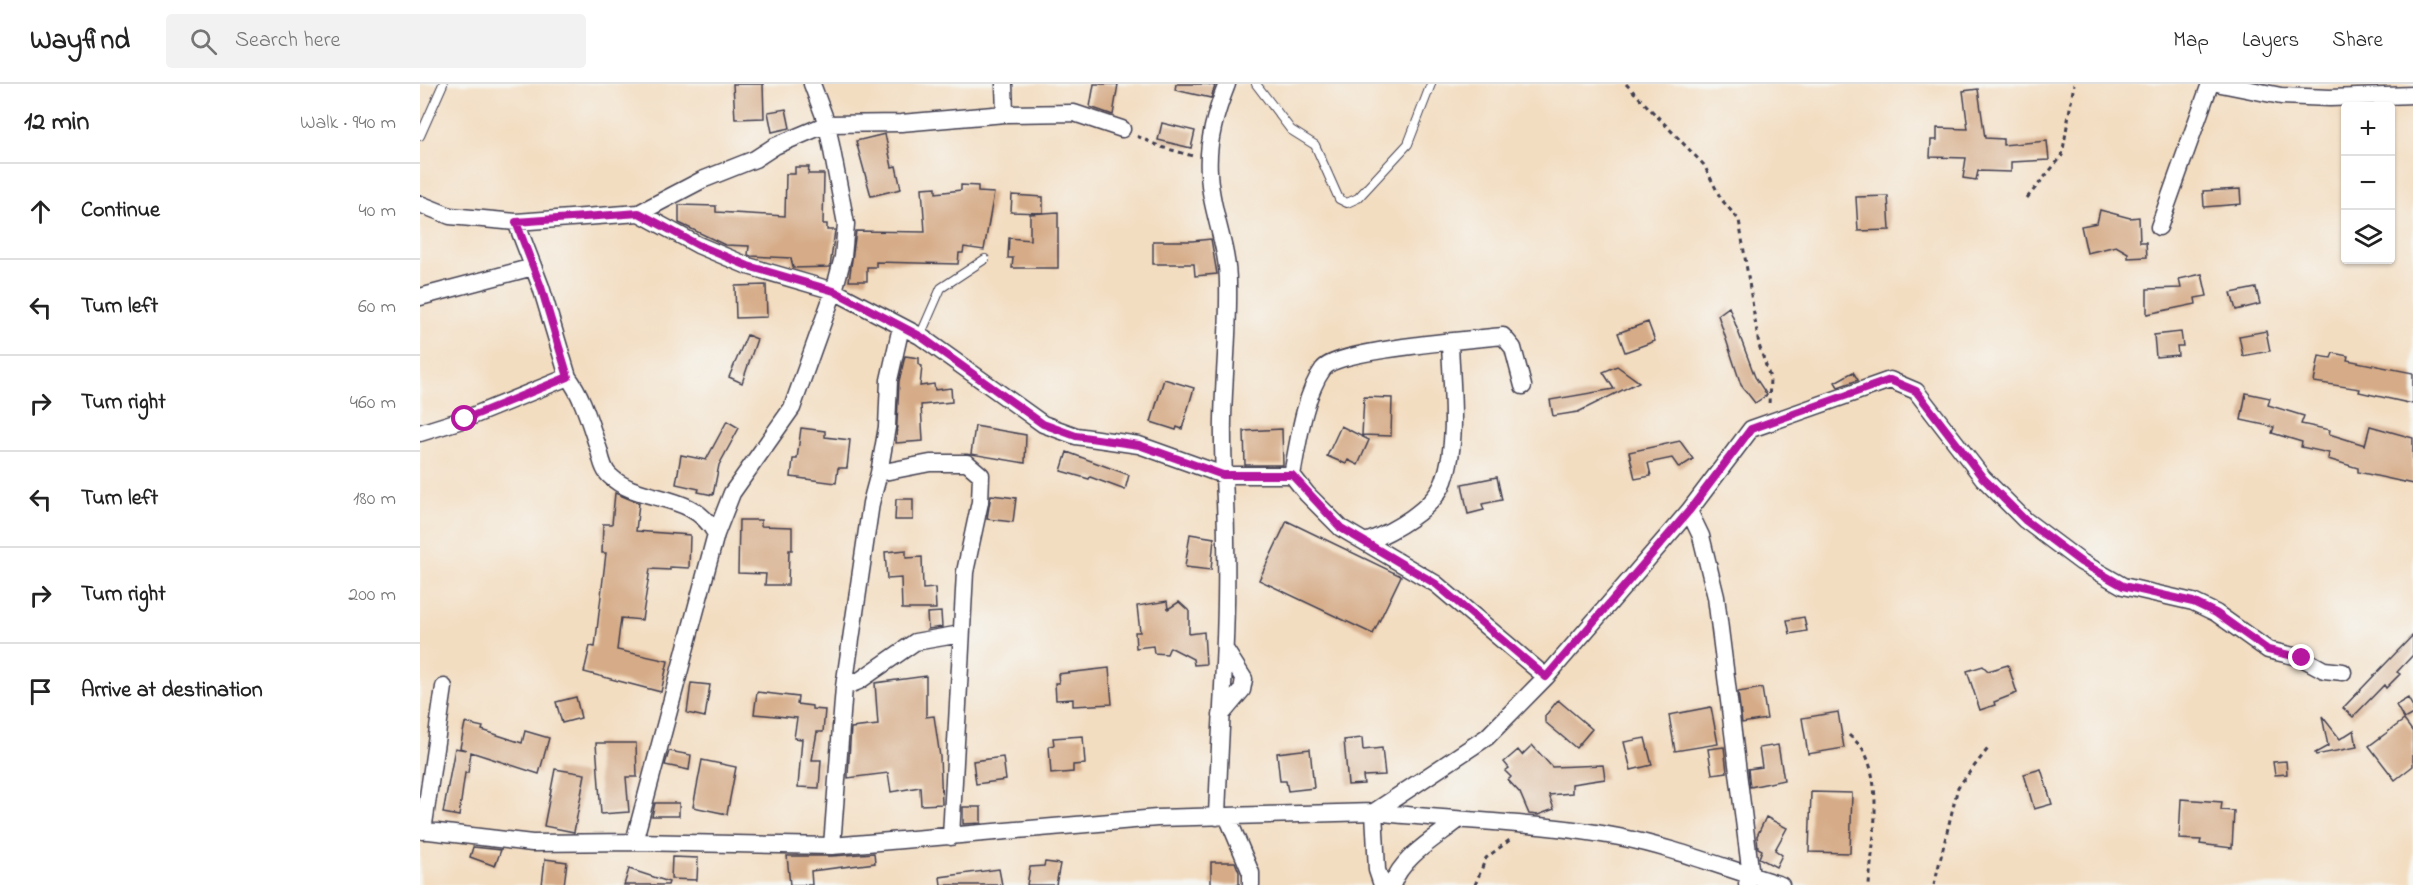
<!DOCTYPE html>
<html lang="en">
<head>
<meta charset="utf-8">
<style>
  :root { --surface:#fff; --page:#f2f2f2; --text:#222; --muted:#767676; --line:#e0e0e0 }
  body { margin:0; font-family:"Indie Flower",sans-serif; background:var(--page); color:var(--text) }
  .controls { position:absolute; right:18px; top:18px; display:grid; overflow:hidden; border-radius:6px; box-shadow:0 2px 4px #0004 }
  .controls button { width:54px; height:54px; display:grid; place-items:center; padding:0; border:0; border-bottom:2px solid var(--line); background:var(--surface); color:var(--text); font:30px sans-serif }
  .stop { position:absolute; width:18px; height:18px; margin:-14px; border:4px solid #b5179e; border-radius:50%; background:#fff }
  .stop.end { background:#b5179e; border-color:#fff; box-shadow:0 2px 6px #0008 }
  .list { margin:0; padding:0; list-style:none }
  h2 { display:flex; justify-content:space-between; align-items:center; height:78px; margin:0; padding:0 24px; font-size:26px }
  h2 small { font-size:20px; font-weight:400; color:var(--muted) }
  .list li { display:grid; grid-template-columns:39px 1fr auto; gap:18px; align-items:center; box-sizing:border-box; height:96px; padding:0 24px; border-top:2px solid var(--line) }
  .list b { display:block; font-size:22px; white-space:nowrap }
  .list em { font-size:20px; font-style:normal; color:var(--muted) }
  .icon { flex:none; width:33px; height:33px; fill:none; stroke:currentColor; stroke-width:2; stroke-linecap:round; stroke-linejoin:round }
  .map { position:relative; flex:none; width:1993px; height:801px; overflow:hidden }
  header { display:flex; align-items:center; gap:36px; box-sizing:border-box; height:84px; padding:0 30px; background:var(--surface); border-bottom:2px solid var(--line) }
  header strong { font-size:28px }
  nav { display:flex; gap:33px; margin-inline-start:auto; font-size:21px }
  .search { width:420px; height:54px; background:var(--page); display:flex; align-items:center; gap:15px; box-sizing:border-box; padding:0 21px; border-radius:6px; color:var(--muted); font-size:22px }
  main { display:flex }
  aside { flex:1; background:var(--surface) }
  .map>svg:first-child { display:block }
</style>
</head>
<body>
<header>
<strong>Wayfind</strong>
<div class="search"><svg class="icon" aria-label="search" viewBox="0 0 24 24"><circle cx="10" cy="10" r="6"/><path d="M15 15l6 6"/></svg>Search here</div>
<nav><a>Map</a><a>Layers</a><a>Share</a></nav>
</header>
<main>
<aside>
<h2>12 min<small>Walk · 940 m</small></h2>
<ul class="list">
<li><svg class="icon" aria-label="ahead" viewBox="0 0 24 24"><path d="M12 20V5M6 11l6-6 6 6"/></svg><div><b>Continue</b></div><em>40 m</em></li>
<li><svg class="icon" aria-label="left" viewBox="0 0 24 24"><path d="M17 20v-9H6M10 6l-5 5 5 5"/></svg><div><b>Turn left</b></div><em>60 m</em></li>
<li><svg class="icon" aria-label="right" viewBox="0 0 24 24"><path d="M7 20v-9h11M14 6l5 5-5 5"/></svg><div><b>Turn right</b></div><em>460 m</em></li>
<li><svg class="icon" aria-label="left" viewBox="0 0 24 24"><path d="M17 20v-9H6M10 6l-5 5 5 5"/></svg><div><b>Turn left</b></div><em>180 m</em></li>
<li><svg class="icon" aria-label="right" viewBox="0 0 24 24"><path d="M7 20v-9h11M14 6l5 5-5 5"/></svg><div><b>Turn right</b></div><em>200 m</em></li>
<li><svg class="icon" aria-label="arrive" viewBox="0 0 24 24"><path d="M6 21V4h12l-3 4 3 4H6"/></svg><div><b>Arrive at destination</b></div></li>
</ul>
</aside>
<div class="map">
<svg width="1993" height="801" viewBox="0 0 1993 801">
  <rect width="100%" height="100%" fill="#f6f6f2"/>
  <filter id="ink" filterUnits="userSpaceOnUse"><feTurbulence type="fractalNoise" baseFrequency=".0167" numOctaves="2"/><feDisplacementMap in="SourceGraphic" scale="12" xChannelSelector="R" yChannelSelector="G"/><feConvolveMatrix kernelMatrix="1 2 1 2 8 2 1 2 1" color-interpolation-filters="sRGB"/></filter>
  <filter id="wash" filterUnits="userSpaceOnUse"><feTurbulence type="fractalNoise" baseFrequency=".008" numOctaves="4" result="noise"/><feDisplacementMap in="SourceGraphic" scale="24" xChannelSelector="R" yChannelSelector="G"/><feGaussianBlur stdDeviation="1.35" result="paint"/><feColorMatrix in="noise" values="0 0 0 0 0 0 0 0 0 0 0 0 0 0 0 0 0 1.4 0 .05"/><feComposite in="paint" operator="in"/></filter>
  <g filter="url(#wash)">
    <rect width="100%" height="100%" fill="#f3ddc1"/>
    <g id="blocks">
      <path fill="#d6ac88" d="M 313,0 L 343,0 L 344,34 L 315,35 Z
        M 674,0 L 698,0 L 693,31 L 670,23 Z
        M 756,0 L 788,0 L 795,2 L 791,14 L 755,6 Z
        M 1558,5 L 1565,54 L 1583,55 L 1583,61 L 1627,57 L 1629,76 L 1591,78 L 1591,88 L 1558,87 L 1556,96 L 1543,94 L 1546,74 L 1510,73 L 1511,56 L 1517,56 L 1517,44 L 1548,45 L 1543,7 Z
        M 366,25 L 370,44 L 352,48 L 348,28 Z
        M 742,39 L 775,47 L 771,64 L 738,56 Z
        M 465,50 L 472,83 L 476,82 L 481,105 L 451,112 L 436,57 Z
        M 375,83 L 389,83 L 388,90 L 404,90 L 403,140 L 407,140 L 407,146 L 415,146 L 410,183 L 373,184 L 371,174 L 331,172 L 328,171 L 329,162 L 305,161 L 259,139 L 259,121 L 296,122 L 296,128 L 365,132 L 366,90 L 375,90 Z
        M 541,101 L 558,102 L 558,108 L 574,109 L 564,166 L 544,163 L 543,169 L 539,169 L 538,180 L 456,178 L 456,183 L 447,183 L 447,197 L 429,197 L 436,147 L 505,148 L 502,104 L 516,103 L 516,109 L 541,106 Z
        M 1820,105 L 1821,120 L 1784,123 L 1783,107 Z
        M 592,111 L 623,113 L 623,129 L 591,128 Z
        M 1468,112 L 1470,146 L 1438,147 L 1436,113 Z
        M 1680,126 L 1710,134 L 1719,133 L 1720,158 L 1726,158 L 1727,173 L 1708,174 L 1708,169 L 1696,162 L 1667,169 L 1661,142 L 1677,139 Z
        M 638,128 L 638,184 L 592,184 L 593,174 L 588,174 L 589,154 L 610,156 L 610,130 Z
        M 791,155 L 797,190 L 775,192 L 774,180 L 733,180 L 733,157 L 772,157 Z
        M 1782,190 L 1787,212 L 1775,214 L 1776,220 L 1727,230 L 1727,205 L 1761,204 L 1759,195 Z
        M 346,201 L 347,233 L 316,234 L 315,202 Z
        M 1836,204 L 1840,220 L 1816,226 L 1811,209 Z
        M 1309,223 L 1335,293 L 1347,311 L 1335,319 L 1321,301 L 1298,231 Z
        M 1228,238 L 1235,257 L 1205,268 L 1198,249 Z
        M 1846,247 L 1850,267 L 1823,272 L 1819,252 Z
        M 1761,248 L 1763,262 L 1757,262 L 1758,271 L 1736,273 L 1734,251 Z
        M 327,251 L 337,255 L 322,299 L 309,293 Z
        M 1913,269 L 1928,272 L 1927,276 L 1993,289 L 1993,320 L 1939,308 L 1940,305 L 1894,298 L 1899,272 L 1911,274 Z
        M 485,272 L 499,274 L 499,281 L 502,282 L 500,302 L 514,300 L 515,306 L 531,304 L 532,318 L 501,321 L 503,357 L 476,359 L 479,297 Z
        M 1197,282 L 1219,298 L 1158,328 L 1133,332 L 1130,316 L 1194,305 L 1183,288 Z
        M 1433,288 L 1438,296 L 1418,303 L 1415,298 Z
        M 744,295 L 774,304 L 762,345 L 757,343 L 756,346 L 731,338 Z
        M 1826,309 L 1850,314 L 1848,321 L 1884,332 L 1881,340 L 1910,346 L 1909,350 L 1945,361 L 1950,342 L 1993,354 L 1993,400 L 1938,388 L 1938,384 L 1908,375 L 1909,369 L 1881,363 L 1882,358 L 1852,349 L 1854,343 L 1821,336 Z
        M 944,313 L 972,314 L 971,352 L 942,351 Z
        M 307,337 L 319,344 L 299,381 L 293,411 L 278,408 L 279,405 L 256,400 L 261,371 L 286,376 Z
        M 555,342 L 606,351 L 605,379 L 551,370 Z
        M 921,342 L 949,356 L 938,381 L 928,376 L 926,380 L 907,372 Z
        M 381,344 L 405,347 L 405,353 L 430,356 L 427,384 L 418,384 L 416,399 L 371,393 L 373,375 L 377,375 Z
        M 862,345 L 863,381 L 825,381 L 824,347 Z
        M 1260,357 L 1273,375 L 1259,384 L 1252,374 L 1228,379 L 1231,392 L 1215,395 L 1209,368 Z
        M 647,368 L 709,391 L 705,406 L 670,393 L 669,395 L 641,387 Z
        M 1077,393 L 1082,416 L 1062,420 L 1064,426 L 1048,430 L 1042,400 Z
        M 195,409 L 219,419 L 216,447 L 270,451 L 269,484 L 250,483 L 250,486 L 230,485 L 222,536 L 201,534 L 197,566 L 248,577 L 241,608 L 164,588 L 170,562 L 175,563 L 186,469 L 182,469 L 183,440 L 192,440 Z
        M 571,411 L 596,414 L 593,438 L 567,435 Z
        M 476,415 L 493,415 L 493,436 L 475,436 Z
        M 319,436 L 341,436 L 341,442 L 372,443 L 372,466 L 369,466 L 368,501 L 345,501 L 346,490 L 318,489 Z
        M 867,437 L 981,492 L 953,550 L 839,496 Z
        M 770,450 L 794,454 L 791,486 L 765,483 Z
        M 486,466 L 486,474 L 502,473 L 503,505 L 515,504 L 516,525 L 482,525 L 481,494 L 467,495 L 465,468 Z
        M 747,517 L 748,525 L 759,518 L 769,527 L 769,550 L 784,548 L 786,580 L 774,581 L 773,575 L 750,563 L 747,570 L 734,569 L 733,562 L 716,564 L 715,548 L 720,548 L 717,522 Z
        M 521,528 L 522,543 L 508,545 L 507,529 Z
        M 1384,533 L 1387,547 L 1370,550 L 1367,536 Z
        M 1993,551 L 1993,571 L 1977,588 L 1980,590 L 1966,604 L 1964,601 L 1933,633 L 1923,624 Z
        M 1588,581 L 1597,609 L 1574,618 L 1575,621 L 1560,626 L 1547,587 L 1563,582 L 1568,587 Z
        M 689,584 L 692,620 L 653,622 L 653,615 L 636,616 L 635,599 L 639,599 L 638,590 Z
        M 506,592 L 506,633 L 514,632 L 520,673 L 522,720 L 501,721 L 500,703 L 471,708 L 468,689 L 428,694 L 428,690 L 431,644 L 458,641 L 455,599 Z
        M 271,599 L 290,601 L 285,633 L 267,629 Z
        M 1342,604 L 1347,635 L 1322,639 L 1318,608 Z
        M 337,608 L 378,613 L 377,620 L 392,622 L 392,625 L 405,626 L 403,648 L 397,648 L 392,676 L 401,676 L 399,704 L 378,703 L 382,655 L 374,654 L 377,634 L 334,630 Z
        M 156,613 L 161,634 L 142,639 L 136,618 Z
        M 1988,614 L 1993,623 L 1993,630 L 1984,635 L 1976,621 Z
        M 1138,616 L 1172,645 L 1156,664 L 1125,638 L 1125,632 Z
        M 1291,623 L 1298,660 L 1255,667 L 1249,631 Z
        M 1418,628 L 1424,664 L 1388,670 L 1382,634 Z
        M 1902,632 L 1920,655 L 1934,646 L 1937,663 L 1896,671 L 1895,669 L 1908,662 Z
        M 1984,636 L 1993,648 L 1993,682 L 1975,696 L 1949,662 Z
        M 45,639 L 63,643 L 62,646 L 102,659 L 105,647 L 129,654 L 119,690 L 51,668 L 48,689 L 45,689 L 39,732 L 23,729 L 35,664 L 46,666 L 40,664 Z
        M 663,652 L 665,680 L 653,681 L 653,688 L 631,690 L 629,662 L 634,661 L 633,654 Z
        M 942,654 L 943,666 L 962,664 L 965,691 L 943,692 L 944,700 L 928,701 L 924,656 Z
        M 1225,654 L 1232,681 L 1211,686 L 1204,658 Z
        M 176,659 L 216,659 L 217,693 L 206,693 L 209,728 L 181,730 Z
        M 1112,661 L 1132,683 L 1183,681 L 1185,695 L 1152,700 L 1152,709 L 1129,711 L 1134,725 L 1118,731 L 1109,730 L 1100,709 L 1088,696 L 1091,693 L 1085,687 L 1089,684 L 1084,678 L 1098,666 L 1102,671 Z
        M 1358,661 L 1364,696 L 1330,703 L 1328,685 L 1342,683 L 1339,664 Z
        M 1304,663 L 1307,688 L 1292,690 L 1288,665 Z
        M 890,665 L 894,704 L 868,707 L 866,697 L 860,697 L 857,669 Z
        M 249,667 L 271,671 L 269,686 L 245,681 Z
        M 583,673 L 586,696 L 556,700 L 553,677 Z
        M 282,676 L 316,683 L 307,730 L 273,723 Z
        M 1866,677 L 1867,690 L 1855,691 L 1853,678 Z
        M 135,685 L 165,690 L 154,748 L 124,742 Z
        M 1621,685 L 1632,720 L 1614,725 L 1604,690 Z
        M 1391,708 L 1432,709 L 1430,769 L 1389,768 Z
        M 1761,715 L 1802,718 L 1801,726 L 1814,727 L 1812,764 L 1780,760 L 1781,756 L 1759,755 Z
        M 235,719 L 259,719 L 259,732 L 232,732 Z
        M 543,723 L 561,723 L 561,739 L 543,740 Z
        M 1346,733 L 1367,744 L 1355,766 L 1362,771 L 1356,783 L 1339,774 L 1342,766 L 1338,764 L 1337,752 Z
        M 53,763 L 81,766 L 75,782 L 50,773 Z
        M 454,769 L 455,779 L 391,787 L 392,801 L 370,801 L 367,772 L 412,772 Z
        M 252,773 L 278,774 L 277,796 L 251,795 Z
        M 125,775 L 147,778 L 144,801 L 122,801 Z
        M 625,778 L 640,780 L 636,801 L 607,801 L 610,783 L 624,782 Z
        M 791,778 L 815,778 L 819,788 L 819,801 L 791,801 Z
        M 209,785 L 249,798 L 248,801 L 204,801 Z
        M 579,785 L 582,801 L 521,801 L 520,793 Z"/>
    </g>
  </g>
  <g filter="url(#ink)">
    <use href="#blocks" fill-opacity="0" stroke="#413e4f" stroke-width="1.5"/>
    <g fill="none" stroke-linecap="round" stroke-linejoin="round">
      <g stroke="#413e4f" stroke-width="10">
        <path id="service" d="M 836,0 L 871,46 L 895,61 L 919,115 L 927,119 L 938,114 L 988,60 L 1011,0
          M 0,52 L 23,0
          M 500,252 L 521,204 L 565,175"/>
      </g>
      <g stroke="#413e4f" stroke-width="19">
        <path id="minor" d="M 392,0 L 407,40 L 481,39 L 585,30 L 584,0
          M 1801,0 L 1861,12 L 1910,14 L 1993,11
          M 585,30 L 654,29 L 702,45
          M 0,120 L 30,132 L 96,138 L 219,129 L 278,161 L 328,182 L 414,207 L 500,252 L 623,340 L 656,352 L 719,361 L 803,391 L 872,391 C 878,360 884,311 903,285 C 916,266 1054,255 1083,252 L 1093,264 L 1103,302
          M 96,138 L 121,203 L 148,293
          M 1739,143 L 1790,0
          M 0,213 L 113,183
          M 0,349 L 45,335 L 148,293 C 164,314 170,341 179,366 C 181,374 183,385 189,391 C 219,421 271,405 296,450
          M 459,389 L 510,379 L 547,379 L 561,391 L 560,418 L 545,488 L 531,753
          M 872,391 L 887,410 L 921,444 L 1016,500 L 1126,593
          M 1269,427 L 1281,452 L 1296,513 L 1331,792 L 1327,800
          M 946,458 C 972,448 1014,425 1024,397 C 1039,357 1031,300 1030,258
          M 424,603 L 439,597 L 495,558 L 541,550
          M 801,631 L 822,606 L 824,595 L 805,565
          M 954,728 L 1067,653 L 1126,593 L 1269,427 L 1331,345 L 1470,296 L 1496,307 L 1563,394 L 1605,436 L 1661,478 L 1703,502 L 1773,518 L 1796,529 L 1848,566 L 1882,574 L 1904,586 L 1923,588
          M 954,728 C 1035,737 1119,738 1199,753 C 1255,764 1307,785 1361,801
          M 807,732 L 831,789 L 831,801
          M 797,733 C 800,641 808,549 806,457 C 806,416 802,376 803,335 C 804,290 809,245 808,199 C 808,161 790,126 789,88 C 787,57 796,28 807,0
          M 0,746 L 112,759 L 214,758 L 412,762 L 737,734 L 954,728 L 957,786 L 962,801
          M 3,747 L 24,603
          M 214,758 L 296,450 L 312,409 L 372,324 L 414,207 L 423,173 L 426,140 L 407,40 L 355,62 L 335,75 L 282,96 L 219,129
          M 412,762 L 424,603 L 451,419 L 459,389 L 467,343 L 469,296 L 481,243
          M 972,801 C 982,773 1014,755 1037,737"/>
      </g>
      <path stroke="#413e4f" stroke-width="3" stroke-dasharray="4.5 4.5" stroke-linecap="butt" d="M 1206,0 L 1284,81 L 1301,115 L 1319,136 L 1339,261 L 1350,294 L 1349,322
        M 717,52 L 741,63 L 773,72
        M 1607,114 L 1642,72 L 1654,0
        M 1429,651 C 1435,657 1442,662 1445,669 C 1463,706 1452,762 1449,801
        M 1055,801 L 1066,774 L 1091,755
        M 1514,801 L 1538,703 L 1570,662"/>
      <use href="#service" stroke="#fff" stroke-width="8"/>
      <use href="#minor" stroke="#fff" stroke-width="16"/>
    </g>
  </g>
  <g fill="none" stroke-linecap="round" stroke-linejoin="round" filter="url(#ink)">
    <path stroke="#b5179e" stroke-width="8" d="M 45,335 L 148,293 L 121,203 L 96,138 L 219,129 L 278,161 L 328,182 L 414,207 L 500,252 L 623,340 L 656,352 L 719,361 L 803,391 L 872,391 L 921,444 L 1016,500 L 1126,593 L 1269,427 L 1331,345 L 1470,296 L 1496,307 L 1563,394 L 1605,436 L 1661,478 L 1703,502 L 1773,518 L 1796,529 L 1848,566 L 1882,574"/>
  </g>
</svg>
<div class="controls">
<button>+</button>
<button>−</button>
<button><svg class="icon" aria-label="layers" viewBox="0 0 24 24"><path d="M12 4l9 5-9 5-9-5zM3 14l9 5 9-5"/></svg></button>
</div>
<div class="stop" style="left:45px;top:335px"></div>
<div class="stop end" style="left:1882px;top:574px"></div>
</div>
</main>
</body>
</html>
